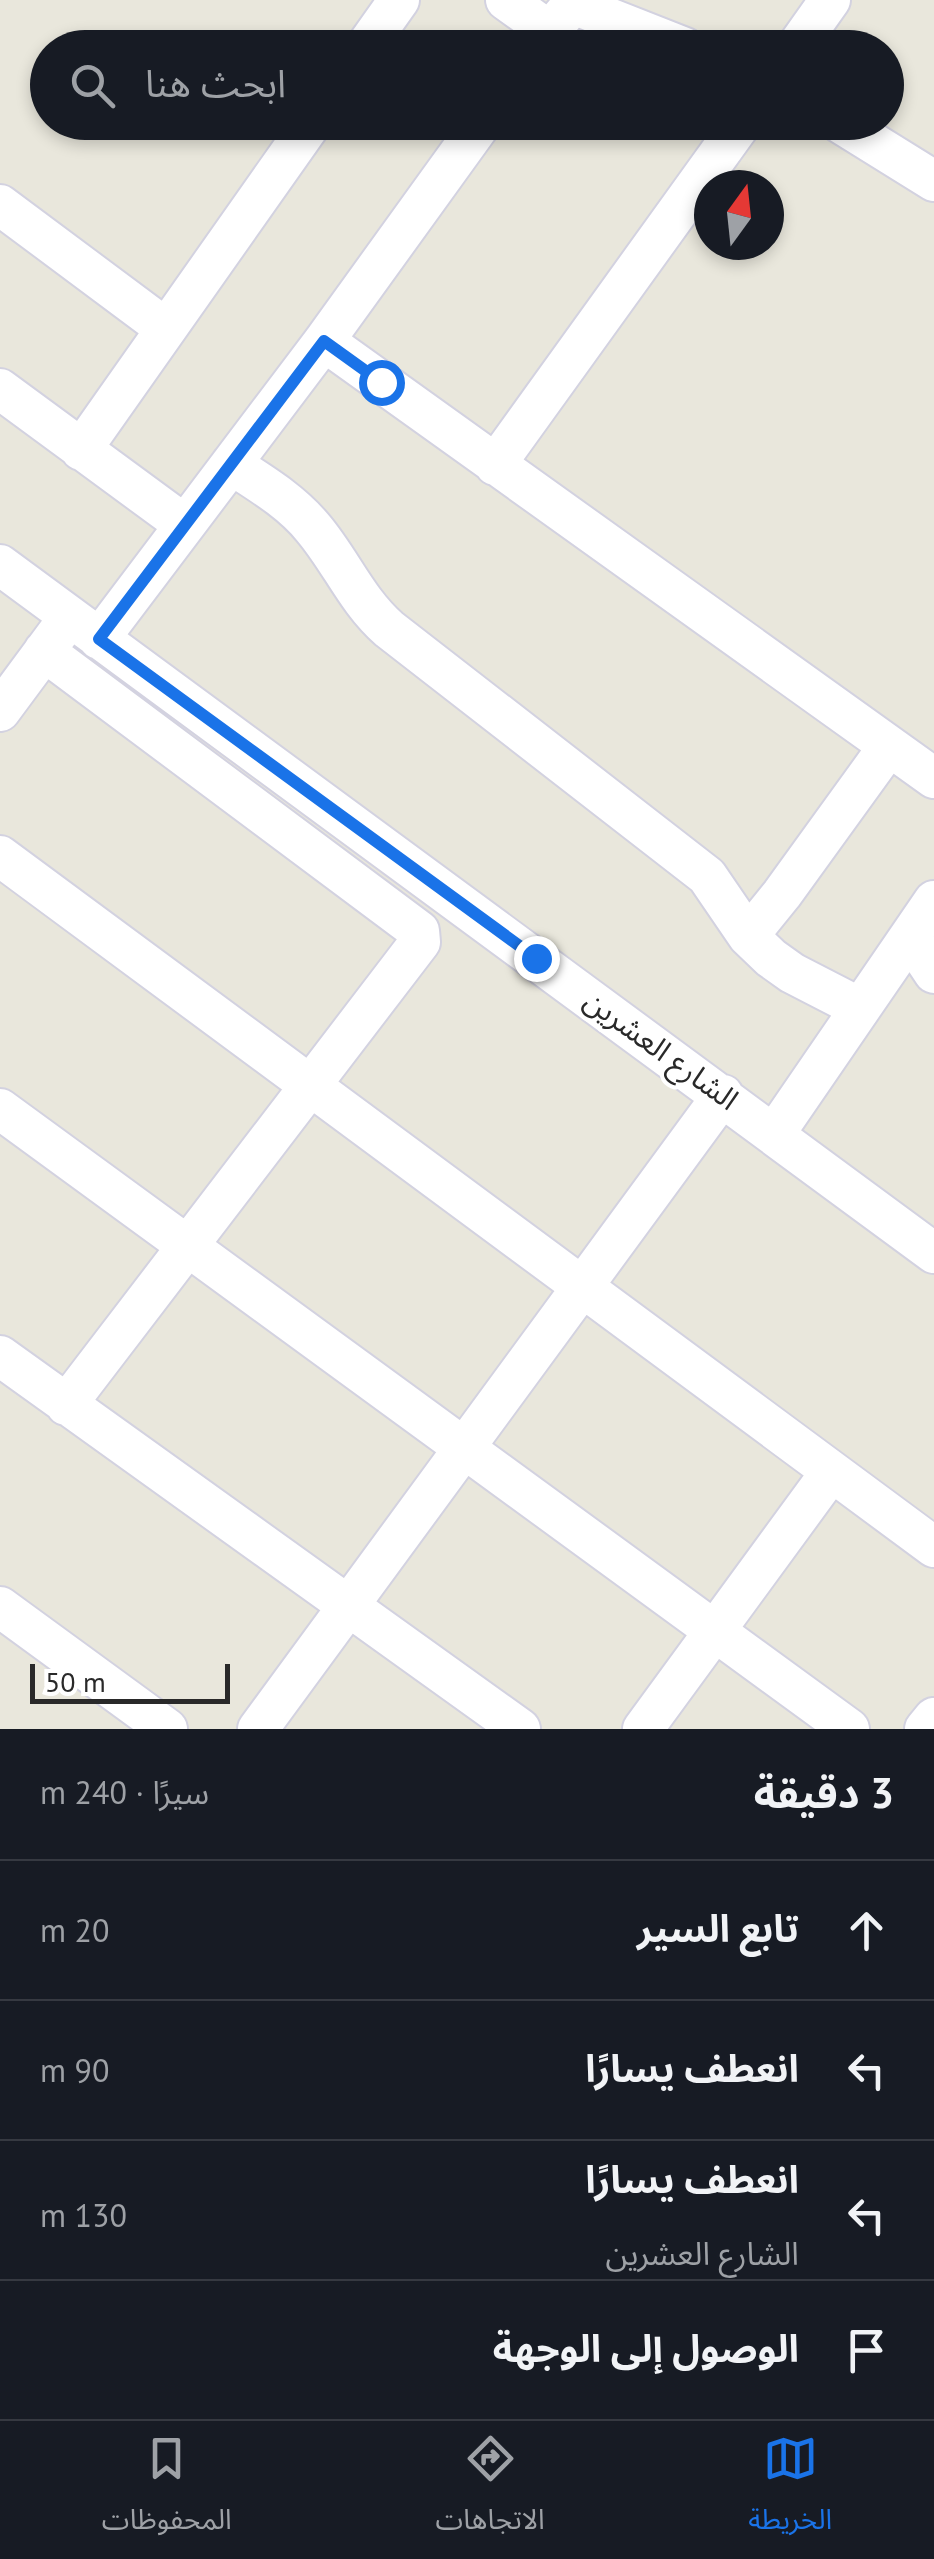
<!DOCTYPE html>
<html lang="ar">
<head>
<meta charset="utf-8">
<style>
  :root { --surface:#171b24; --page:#242831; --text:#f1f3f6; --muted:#9ea1a6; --line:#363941; --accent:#1a73e8 }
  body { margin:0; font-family:"PT Sans","Noto Sans Arabic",sans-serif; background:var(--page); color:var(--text); direction:rtl }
  .compass { position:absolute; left:694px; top:170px; width:90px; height:90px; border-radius:50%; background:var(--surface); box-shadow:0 5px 15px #0003; rotate:15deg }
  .scale { position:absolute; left:30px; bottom:25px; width:200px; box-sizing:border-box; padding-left:10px; border:5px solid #292929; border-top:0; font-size:28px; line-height:35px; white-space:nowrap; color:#292929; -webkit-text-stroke:8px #fff; paint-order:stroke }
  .stop { position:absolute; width:30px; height:30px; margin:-22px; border:8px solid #1a73e8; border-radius:50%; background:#fff }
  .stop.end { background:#1a73e8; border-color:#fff; box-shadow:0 2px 10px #0008 }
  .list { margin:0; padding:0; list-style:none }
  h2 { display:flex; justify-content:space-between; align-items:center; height:130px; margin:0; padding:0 40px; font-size:42px }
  h2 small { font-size:32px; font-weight:400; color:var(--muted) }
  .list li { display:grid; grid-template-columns:65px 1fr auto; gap:30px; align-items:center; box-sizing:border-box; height:140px; padding:0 40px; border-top:2px solid var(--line) }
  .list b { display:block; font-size:38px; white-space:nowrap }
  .list p { margin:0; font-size:32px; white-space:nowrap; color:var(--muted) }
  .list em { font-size:32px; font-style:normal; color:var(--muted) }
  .icon { flex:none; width:55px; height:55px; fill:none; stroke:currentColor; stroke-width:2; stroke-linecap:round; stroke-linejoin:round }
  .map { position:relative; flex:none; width:934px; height:1729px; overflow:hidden; direction:ltr }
  .search { position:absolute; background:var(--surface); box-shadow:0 5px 15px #0003; left:30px; right:30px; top:30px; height:110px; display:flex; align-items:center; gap:25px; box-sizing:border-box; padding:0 35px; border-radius:55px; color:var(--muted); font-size:38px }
  .sheet { height:690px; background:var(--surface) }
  nav { display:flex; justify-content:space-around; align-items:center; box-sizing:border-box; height:140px; border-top:2px solid var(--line); background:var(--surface); font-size:28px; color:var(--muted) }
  nav a { display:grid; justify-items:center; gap:5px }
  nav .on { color:var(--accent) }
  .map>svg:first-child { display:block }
</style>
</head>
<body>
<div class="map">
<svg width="934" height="1729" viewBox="0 0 934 1729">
  <rect width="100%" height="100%" fill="#e9e7dc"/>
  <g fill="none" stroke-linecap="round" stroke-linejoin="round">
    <g stroke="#d3d2e0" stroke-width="44">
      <path id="minor" d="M 506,0 L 549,31
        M 573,4 L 685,48
        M 365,48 L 399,0
        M 536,48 L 576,0
        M 796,48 L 830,0
        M 839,122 L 934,181
        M 0,205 L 165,328
        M 324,341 L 934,778
        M 0,389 L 185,525
        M 81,450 L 312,122
        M 231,464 C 260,483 291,501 313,528 C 341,561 356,600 389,629 L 707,876 L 748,936 L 771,958 L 792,973 L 860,1008
        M 495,465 L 742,122
        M 0,565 L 934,1253
        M 99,639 L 324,341 L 482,122
        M 44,651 L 419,931 L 420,942 L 66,1405
        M 0,711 L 60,630
        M 0,856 L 934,1547
        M 748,936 L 782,894 L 889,746
        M 910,937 L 934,973
        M 0,1109 L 849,1729
        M 775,1133 L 934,901
        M 0,1356 L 520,1729
        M 0,1607 L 167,1729
        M 258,1729 L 723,1095
        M 643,1729 L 831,1472
        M 925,1729 L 934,1718"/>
    </g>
    <use href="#minor" stroke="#fff" stroke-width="40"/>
  </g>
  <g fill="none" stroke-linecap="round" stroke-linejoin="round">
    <path stroke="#1a73e8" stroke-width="12" d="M 381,382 L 324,341 L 99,639 L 536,958"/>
  </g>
  <g text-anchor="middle" stroke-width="8" stroke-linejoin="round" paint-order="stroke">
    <g font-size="30" fill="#292929" stroke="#fff">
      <text transform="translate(661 1050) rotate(36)" y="10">الشارع العشرين</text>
    </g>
  </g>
</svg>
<svg class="compass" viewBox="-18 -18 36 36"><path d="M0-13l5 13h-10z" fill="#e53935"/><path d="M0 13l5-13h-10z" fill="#9ea1a6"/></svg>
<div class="scale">50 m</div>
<div class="stop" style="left:381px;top:382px"></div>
<div class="stop end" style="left:536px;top:958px"></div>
<div class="search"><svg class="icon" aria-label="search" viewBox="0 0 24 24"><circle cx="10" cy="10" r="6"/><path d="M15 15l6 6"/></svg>ابحث هنا</div>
</div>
<section class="sheet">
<h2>3 دقيقة<small>سيرًا · 240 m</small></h2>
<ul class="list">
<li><svg class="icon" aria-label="ahead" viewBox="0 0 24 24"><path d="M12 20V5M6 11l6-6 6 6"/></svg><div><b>تابع السير</b></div><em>20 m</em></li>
<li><svg class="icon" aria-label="left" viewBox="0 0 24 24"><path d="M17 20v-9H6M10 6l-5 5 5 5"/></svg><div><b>انعطف يسارًا</b></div><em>90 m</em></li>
<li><svg class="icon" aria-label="left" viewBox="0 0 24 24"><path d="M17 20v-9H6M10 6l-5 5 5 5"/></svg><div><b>انعطف يسارًا</b><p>الشارع العشرين</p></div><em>130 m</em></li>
<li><svg class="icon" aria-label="arrive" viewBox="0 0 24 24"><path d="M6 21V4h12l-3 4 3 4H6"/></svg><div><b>الوصول إلى الوجهة</b></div></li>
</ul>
</section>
<nav>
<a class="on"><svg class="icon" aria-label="map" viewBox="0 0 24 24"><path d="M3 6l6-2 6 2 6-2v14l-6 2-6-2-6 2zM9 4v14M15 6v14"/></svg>الخريطة</a>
<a><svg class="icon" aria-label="directions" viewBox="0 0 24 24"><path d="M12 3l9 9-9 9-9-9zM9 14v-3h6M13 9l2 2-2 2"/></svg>الاتجاهات</a>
<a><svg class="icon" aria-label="saved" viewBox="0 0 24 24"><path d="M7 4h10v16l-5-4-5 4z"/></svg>المحفوظات</a>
</nav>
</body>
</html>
